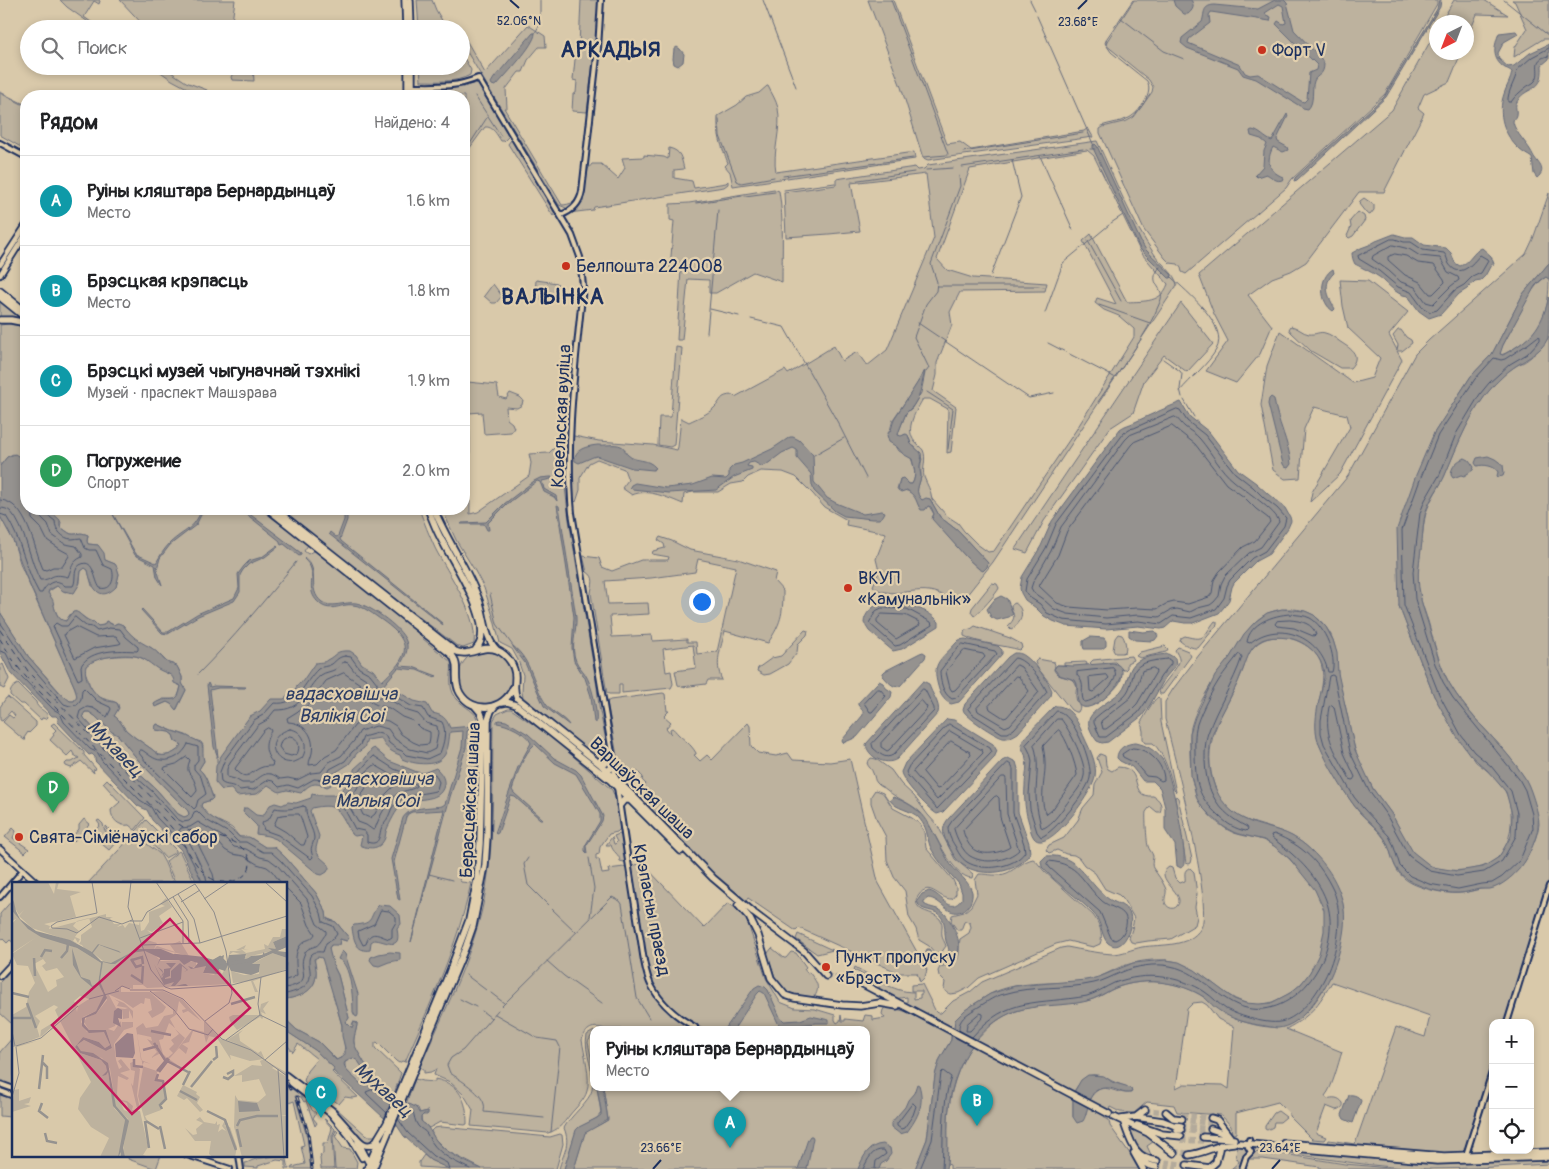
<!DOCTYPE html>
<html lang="ru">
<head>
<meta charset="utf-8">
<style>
  :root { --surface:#fff; --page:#f6f6f6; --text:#202124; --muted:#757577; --line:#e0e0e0; --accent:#1a73e8 }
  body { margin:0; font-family:Pangolin,sans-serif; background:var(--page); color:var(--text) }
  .controls { position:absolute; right:15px; bottom:15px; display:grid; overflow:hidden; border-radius:10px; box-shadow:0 2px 8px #0003 }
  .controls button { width:45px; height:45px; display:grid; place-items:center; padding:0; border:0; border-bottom:1px solid var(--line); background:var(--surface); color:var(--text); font:25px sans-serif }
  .compass { position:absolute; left:1429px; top:15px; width:45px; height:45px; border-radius:50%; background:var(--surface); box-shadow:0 2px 8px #0003; rotate:222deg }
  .you { position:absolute; left:701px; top:601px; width:18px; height:18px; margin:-12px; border:4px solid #fff; border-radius:50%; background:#1a73e8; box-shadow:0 0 0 8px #1a73e833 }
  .badge { display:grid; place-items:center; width:32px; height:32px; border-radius:50%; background:var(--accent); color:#fff; font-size:16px; font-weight:700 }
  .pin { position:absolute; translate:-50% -41px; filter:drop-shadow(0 1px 2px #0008) }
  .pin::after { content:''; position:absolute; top:26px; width:18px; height:15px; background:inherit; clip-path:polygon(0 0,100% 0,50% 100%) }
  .popup { position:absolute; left:590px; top:1026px; width:280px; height:65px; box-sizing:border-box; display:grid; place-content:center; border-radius:10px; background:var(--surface); filter:drop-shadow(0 1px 4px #0005); font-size:16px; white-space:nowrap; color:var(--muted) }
  .popup b { font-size:19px; color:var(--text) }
  .popup::after { content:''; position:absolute; left:50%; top:100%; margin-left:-10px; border:10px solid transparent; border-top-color:var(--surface) }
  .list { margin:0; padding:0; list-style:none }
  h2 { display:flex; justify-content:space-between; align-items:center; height:65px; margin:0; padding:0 20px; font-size:21px }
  h2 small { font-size:16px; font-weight:400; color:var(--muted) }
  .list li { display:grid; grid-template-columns:32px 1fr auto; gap:15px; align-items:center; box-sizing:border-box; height:90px; padding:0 20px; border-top:1px solid var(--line) }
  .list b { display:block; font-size:19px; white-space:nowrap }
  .list p { margin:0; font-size:16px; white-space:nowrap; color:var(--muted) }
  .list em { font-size:16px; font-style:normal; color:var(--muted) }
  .icon { flex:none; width:28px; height:28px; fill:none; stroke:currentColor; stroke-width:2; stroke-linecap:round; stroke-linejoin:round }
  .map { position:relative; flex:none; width:1549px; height:1169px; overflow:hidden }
  .search { position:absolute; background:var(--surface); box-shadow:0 2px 8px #0003; left:20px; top:20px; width:450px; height:55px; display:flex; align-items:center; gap:12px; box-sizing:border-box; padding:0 18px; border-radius:28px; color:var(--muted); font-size:19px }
  .panel { position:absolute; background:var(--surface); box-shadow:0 2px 8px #0003; left:20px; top:90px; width:450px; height:425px; border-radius:20px }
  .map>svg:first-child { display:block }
</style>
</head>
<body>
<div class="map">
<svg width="1549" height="1169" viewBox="0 0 1549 1169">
  <rect width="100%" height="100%" fill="#d9c9aa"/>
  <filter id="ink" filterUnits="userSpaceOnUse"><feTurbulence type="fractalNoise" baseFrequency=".02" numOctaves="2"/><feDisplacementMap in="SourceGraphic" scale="10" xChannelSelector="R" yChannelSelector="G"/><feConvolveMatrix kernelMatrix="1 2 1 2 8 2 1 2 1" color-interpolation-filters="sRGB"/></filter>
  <g filter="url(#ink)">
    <path fill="#bdb29e" stroke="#6c707e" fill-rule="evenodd" d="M 60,0 L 99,0 L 100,1 L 99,4 L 94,1 L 84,17 L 101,29 L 98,29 L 67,7 Z
      M 120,0 L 235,0 L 231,29 L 147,29 Z
      M 417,0 L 432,0 L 436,10 L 447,29 L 419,29 Z
      M 581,0 L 597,0 L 599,11 L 587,112 L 572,111 L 573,94 L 576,93 L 577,81 L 573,80 L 576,49 L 579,46 Z
      M 868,0 L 893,0 L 947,144 L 960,142 L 971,150 L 1084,131 L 1088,128 L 1093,137 L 928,160 L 923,158 L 901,87 Z
      M 1134,0 L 1437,0 L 1437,4 L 1385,94 L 1292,179 L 1286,188 L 1186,274 L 1182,272 L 1181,268 L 1178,264 L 1170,263 L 1165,258 L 1144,230 L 1100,133 L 1100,129 L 1103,127 L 1127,121 L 1134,117 L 1152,92 L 1153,87 L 1149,80 L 1106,45 L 1107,41 Z
      M 1454,0 L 1484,0 L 1508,15 L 1477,14 L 1467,39 L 1466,22 L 1441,22 Z
      M 1512,0 L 1549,0 L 1549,39 L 1543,39 L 1514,57 L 1515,47 L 1527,29 L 1515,2 Z
      M 528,25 L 545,36 L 546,47 L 539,47 L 528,60 L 523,72 L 519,72 L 506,89 L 507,108 L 504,108 L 562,205 C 570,205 575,200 583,202 L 588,169 L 592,164 L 601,164 L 618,179 L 625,168 L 622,158 L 644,157 L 644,155 L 664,157 L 668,159 L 669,148 C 681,151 681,157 684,169 L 674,170 L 674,178 L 692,181 L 694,188 L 726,183 L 728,181 L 728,184 L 724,187 L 594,207 L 593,210 L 569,213 L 565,210 L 566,208 L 559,205 L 461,42 L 461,31 L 485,73 Z
      M 1436,31 L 1436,52 L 1461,53 L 1449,82 L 1424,94 L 1418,108 L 1424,113 L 1384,192 L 1359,192 L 1306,262 L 1291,271 L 1272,278 L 1248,295 L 1272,326 L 1260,354 L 1236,383 L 1206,371 L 1228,341 L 1214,314 L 1199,275 L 1392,110 Z
      M 461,53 L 471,70 L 470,75 C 456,83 437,81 421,81 L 420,66 L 461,66 Z
      M 152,66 L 162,66 L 186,82 L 207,90 L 206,96 L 202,96 L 172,80 Z
      M 231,66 L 253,66 L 254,81 L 232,80 L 231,77 L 233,73 L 230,69 Z
      M 293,66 L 340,66 L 340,70 L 337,73 L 299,72 Z
      M 476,83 L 481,86 L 508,130 L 509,136 L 504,141 L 501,141 C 497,135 493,126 485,127 L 464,156 L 464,96 L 421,96 L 421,89 L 454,88 Z
      M 767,86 L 768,86 C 772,94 776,100 778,108 C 782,130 772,151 776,172 L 914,152 L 915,159 L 733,186 L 730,172 L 725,166 L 728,163 C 721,145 717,135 718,116 L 737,105 L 746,97 L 759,93 Z
      M 0,93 L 26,106 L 26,150 L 0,135 Z
      M 511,140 L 515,142 L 555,209 L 553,210 L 555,213 L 553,216 L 508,144 Z
      M 1097,141 C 1115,179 1131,221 1155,255 C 1162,265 1175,273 1177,285 L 993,562 L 962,601 C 954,605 946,596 937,593 C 917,585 889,601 873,586 L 879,571 L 876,559 L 886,533 L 846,525 L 847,520 L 824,507 L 813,494 L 796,477 L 783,472 L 761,471 L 748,477 L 743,482 L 731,484 L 718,492 L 693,492 L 684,494 L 683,504 C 668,498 648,488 632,495 L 622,488 L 628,480 L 624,469 L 597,459 L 589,463 L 580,478 L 580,490 L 576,502 L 574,500 L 571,470 L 572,440 L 574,436 L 599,441 L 653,445 L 677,450 L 678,447 L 681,418 L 689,422 C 697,418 708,414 714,408 C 722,401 719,395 733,395 L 735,397 L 785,370 L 788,374 L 834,346 L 842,361 L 857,352 L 867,366 L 887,350 L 934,238 L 926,174 L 851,183 L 860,231 L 829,234 L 786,237 L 784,192 L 836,185 L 836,179 L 915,167 L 918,170 L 924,169 L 928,165 ZM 1087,150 L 1094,156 L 1141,253 L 1168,284 C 1161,303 1145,301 1127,302 L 1091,234 L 1083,241 L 1116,304 L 1097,298 L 1095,303 L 1104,310 L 1119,316 L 1134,329 L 1134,337 L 1076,430 L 994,551 L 988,552 L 977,544 L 964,531 L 958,523 L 947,516 L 932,499 C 931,490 927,485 924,477 C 922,468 927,459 923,450 C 921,447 917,445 915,442 C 904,429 916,411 923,399 L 930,399 L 948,409 L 947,453 L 951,452 L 956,407 L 933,391 L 937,375 L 937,363 L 952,325 L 950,312 L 960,292 L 1045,291 L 1047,283 L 973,278 L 947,270 L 937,259 L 970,169 ZM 923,372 L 925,373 L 921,393 L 912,408 L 906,413 L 899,431 L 898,435 L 901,437 L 905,434 L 909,437 L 911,445 L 915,447 L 922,459 C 920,465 921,469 921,476 C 920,485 913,492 922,500 L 930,499 L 940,517 L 958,531 L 987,562 L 988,563 L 979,569 L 966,557 L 932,517 L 934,514 L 929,506 L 926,506 L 926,509 L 919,507 C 916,494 910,490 897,489 L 900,479 L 905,479 L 909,484 L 912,484 C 917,476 914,466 911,458 L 899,451 L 888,433 C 892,428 891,423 894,418 C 904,403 916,388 923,372 Z
      M 774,189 L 779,191 C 784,221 782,252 782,282 L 753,272 L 716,293 L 709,293 L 709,280 L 688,279 L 682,340 L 677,340 L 681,269 L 670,268 L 674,221 L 670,220 L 670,204 L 689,203 Z
      M 1549,193 L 1549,263 L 1523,294 L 1492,354 L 1471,376 L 1434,433 L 1399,606 L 1434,696 L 1476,762 C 1487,770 1499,780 1505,791 C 1515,810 1513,841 1499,856 C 1486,872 1452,873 1434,867 C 1427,865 1417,857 1412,851 C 1404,841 1399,826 1392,815 C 1386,805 1378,797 1372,787 C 1366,776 1359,762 1355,749 C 1351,737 1349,722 1346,709 C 1343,698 1340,687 1338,675 C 1337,661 1337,649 1331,635 C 1321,617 1307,608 1287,609 C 1253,610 1245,637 1228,660 C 1214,680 1197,703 1191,727 C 1189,736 1190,745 1190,754 C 1191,788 1197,811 1228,830 C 1240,837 1255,836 1267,842 C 1280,848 1289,858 1298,869 C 1308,879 1317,889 1322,902 C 1330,926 1322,955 1308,975 C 1300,987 1290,994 1277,1000 C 1230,1021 1208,962 1165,960 C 1150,959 1132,962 1118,968 C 1110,972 1102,976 1093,979 C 1062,986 1027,979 997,991 C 991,993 985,997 979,1001 C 967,1008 957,1016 953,1030 L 946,1026 L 946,1024 L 943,1023 L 942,1024 L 907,1004 L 907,997 L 893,999 L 878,991 L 880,987 L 876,984 L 876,982 L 854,970 L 855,967 C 874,977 892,992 914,992 L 914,999 L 920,998 L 920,994 L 922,994 L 922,991 L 911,991 L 911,985 L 922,984 L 935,1010 L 938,1013 L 941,1013 L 953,1001 L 970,992 L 982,982 L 1061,948 L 1067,947 C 1082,950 1097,953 1112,954 C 1122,954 1132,949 1142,947 C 1161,944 1189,948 1201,928 C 1214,905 1173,752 1165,719 L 1165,702 L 1173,689 L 1199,655 L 1348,476 L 1415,354 L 1429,340 L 1526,254 L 1533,239 Z
      M 1364,198 L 1374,205 L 1374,210 L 1370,215 L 1366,213 L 1359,204 L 1360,201 Z
      M 1358,212 L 1364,216 L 1365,220 L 1353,236 L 1349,238 L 1347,236 L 1351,227 L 1350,221 Z
      M 1546,277 L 1549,279 C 1549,308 1544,328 1519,345 C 1513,349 1507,353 1501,355 L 1500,351 L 1503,345 L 1530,294 C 1535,287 1539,281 1546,277 Z
      M 536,280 L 557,283 L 558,286 L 558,292 L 553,295 L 556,296 L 556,301 L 540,300 L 540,294 L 535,293 Z
      M 1340,280 L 1368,281 L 1408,312 L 1389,335 L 1397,350 L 1398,345 L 1393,336 L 1398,330 L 1401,330 L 1406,337 L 1411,340 L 1412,343 L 1402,351 L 1397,351 L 1402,360 L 1340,474 L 1310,502 L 1312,492 L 1350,427 L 1347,415 L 1314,407 L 1304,429 L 1300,478 L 1285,479 L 1273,470 L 1261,405 L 1267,366 L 1280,331 L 1353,383 L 1372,378 L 1380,358 L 1348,328 L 1343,306 Z
      M 493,284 L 502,296 L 496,303 L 492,303 L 484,296 Z
      M 0,300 L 22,318 L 22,319 L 0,319 Z
      M 1181,303 L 1213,344 L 1187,372 L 1164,355 L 1144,381 L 1133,413 L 1110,428 L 1044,521 L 1027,553 L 1015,549 Z
      M 8,324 L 26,327 L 26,461 L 13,454 L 7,457 L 0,466 L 0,325 Z
      M 1291,326 C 1298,327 1302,333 1309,334 C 1315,335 1320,331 1325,333 C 1330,334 1335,338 1339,341 C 1349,348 1363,354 1350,368 L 1340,368 L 1311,351 L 1291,332 L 1289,329 Z
      M 464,334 L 466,335 L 464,359 L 468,382 L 497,385 L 499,397 L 506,399 L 510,393 L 520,397 L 523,400 L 522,405 L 517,408 L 506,407 L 507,419 L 512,423 L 514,428 L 511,432 L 484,434 L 482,412 L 469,413 C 471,447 469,480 470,514 L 478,512 L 529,476 L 531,463 L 529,454 L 549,453 L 556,446 L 563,447 L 564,479 L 569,520 L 597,687 L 599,707 L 608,750 L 608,755 L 605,759 L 599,759 L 523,697 L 522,692 L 523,675 L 518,660 L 512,649 L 500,643 L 493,616 L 484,588 L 475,571 L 456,540 L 442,509 L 464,509 Z
      M 1549,336 L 1549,879 L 1506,1023 L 1493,1023 L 1493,1064 L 1465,1151 L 1461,1153 L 1432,1153 L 1327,1144 L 1329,1140 L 1355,1144 L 1396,1027 L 1425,1037 L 1430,1016 L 1332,982 C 1318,1005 1311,1016 1286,1029 L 1342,1052 C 1338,1063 1333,1087 1325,1096 L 1327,1099 C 1333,1097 1339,1097 1343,1103 C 1344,1107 1341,1109 1336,1110 L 1326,1106 L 1316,1133 L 1326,1137 L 1324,1140 L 1312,1139 L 1289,1116 L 1289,1113 L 1278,1102 L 1236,1113 L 1236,1133 L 1234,1134 L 1232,1134 L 1231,1126 L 1221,1115 L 1177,1112 L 1174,1105 L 1147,1102 L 1134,1113 L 1120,1112 L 1110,1107 L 1108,1111 L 1088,1101 C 1103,1077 1112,1095 1131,1093 L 1131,1089 C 1125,1086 1118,1084 1112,1081 C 1092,1070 1085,1073 1073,1093 L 975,1042 C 986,1030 996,1019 1011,1013 C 1035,1003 1061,1006 1086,1001 C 1096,999 1102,995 1111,990 C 1128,982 1149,980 1167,983 C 1178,985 1192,989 1202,996 C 1215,1005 1225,1016 1241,1021 C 1264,1028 1284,1032 1303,1015 C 1324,996 1336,967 1341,940 C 1346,912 1346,903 1331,878 C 1320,861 1311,846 1293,837 C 1260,819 1225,827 1213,781 C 1201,736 1226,712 1241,675 C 1245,666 1246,656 1252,649 C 1268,628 1305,637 1318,657 C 1332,680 1310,712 1318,740 C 1320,749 1326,757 1330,765 C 1339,782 1348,799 1360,813 C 1368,822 1379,830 1386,841 C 1394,856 1391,870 1408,881 C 1420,889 1448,895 1462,893 C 1469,892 1475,890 1481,889 C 1491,888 1490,890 1499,885 C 1508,880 1521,869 1526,859 C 1531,850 1538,835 1539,824 C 1539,817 1537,813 1535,806 C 1532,797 1530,787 1525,779 C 1506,747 1475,723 1454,691 C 1440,670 1435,645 1428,621 C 1424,609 1419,597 1418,585 C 1417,572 1420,560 1421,547 C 1423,535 1423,522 1427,510 C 1431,498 1439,488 1444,477 C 1458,445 1469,412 1493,386 C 1500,379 1506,372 1514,367 C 1524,361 1521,365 1531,357 C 1538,351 1544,344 1549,336 ZM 1202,1002 L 1207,1005 L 1218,1019 L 1234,1027 L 1229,1089 L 1223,1085 L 1184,1084 L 1176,1088 L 1187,1009 L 1193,1003 Z
      M 676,347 L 682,348 L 674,445 L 670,447 L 658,445 L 659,417 L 671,417 Z
      M 48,509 L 262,509 C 276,523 293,531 308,545 L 304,551 L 308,554 L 313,551 L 316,551 L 414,629 L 422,638 L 451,662 C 453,672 448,682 453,693 C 459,706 474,709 477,718 L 475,826 L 472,874 L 460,873 L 459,879 L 461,882 L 471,883 C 458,945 430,1004 405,1062 L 402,1061 L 399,1063 L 396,1061 L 377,1042 L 375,1043 L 375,1048 L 401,1073 L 392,1100 C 384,1093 356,1053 354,1043 C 353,1037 357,1030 357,1023 L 355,1022 L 352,1024 L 353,1027 L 351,1027 L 346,1022 L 349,1018 L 338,975 L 334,967 L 330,955 L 329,949 L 330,946 L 333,944 L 338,945 L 340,943 L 340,939 L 346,941 L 349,938 L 336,922 L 326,918 L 326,912 L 316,893 L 285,857 L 274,847 L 266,848 L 251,838 L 240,837 C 237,835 235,831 232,828 C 221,821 207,819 201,806 L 202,803 L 211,800 L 213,796 C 207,785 208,777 199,769 L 204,761 L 202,757 L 203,745 L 201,742 L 192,739 L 186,735 L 173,731 L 157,724 L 155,727 L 157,730 L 169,732 L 173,735 L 175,741 L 182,745 C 177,752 168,757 159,755 C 149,746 137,740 127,731 C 122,726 120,719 114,716 L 118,709 L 118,704 C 112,699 104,701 97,695 C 92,691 89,685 88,679 C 87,676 84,671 85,668 C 88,656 125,655 135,656 C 149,659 159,671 173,676 L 174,678 L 174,682 L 181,686 L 178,697 L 176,699 L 163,699 L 154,704 L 156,707 L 167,702 L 173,705 L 175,709 L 177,709 L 186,690 L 182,684 L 182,677 L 178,668 L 174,664 L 168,663 L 159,654 L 150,647 L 142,644 L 129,633 L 123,625 L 117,623 L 114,625 L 106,621 L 104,625 L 98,626 L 94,622 C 82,621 75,601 67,620 L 62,621 C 54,613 53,601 48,592 L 57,586 L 65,592 L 68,591 L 73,593 L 80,583 L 81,571 L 85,568 L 88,570 L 92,586 L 116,587 L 119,574 L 115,564 L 105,560 L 98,545 L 88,544 L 87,541 L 88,535 C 78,531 79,535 71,534 C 68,533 64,529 60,527 L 61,522 Z
      M 278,509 L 419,509 C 424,522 429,535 435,548 C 448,574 478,614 474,644 L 463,648 L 457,646 C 398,600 337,556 278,509 Z
      M 0,516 L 13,540 L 21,566 L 75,688 L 77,695 L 74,701 L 70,701 L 65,698 L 28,656 L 0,612 Z
      M 660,537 L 672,541 L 690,550 L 738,559 L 776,572 L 774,581 L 783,591 C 783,615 781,623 768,643 L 725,631 C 721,648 714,663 722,680 L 708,680 L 706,684 L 682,687 L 678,685 L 675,671 L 696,668 L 693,645 L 663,649 L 666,672 L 671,671 L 673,684 L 671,688 L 622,693 L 622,684 L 619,684 L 619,694 L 609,694 L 607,693 L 606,688 L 591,593 C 592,585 596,577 587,572 L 583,556 L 599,558 L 602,567 L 612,571 L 641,560 L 668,560 L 669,557 L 652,554 L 653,551 L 665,548 L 664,544 L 658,540 ZM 698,559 L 736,567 L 717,652 L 697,654 L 696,642 L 687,642 L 687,639 L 653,641 L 652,635 L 612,637 L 610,616 L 649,614 L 648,603 L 608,604 L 605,581 L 651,578 L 695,572 Z
      M 992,583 L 997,584 L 999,588 C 998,592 978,614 974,616 L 971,612 L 972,608 Z
      M 1015,603 C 1026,610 1022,624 1011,629 L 1008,626 C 1018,616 1012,616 1011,605 Z
      M 1215,621 L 1217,622 L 1217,625 L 1198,648 C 1193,649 1183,644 1180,641 L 1181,638 L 1185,636 C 1206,642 1203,636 1215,621 Z
      M 975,626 L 1010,638 L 1021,644 L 1022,648 L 1020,650 C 1003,645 980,644 964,636 L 964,633 L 965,630 L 971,629 Z
      M 805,630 L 808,631 L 807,635 L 798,644 L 797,652 L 788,664 L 770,674 L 764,675 L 757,671 L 758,668 L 772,658 L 781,656 Z
      M 1118,634 L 1122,635 C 1125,639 1127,647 1125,652 L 1122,653 L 1115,653 L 1113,650 L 1115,638 Z
      M 1165,646 L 1168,649 L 1166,652 L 1140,658 L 1136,656 L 1140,652 Z
      M 1178,647 L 1188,651 L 1191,656 L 1163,694 L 1160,694 L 1159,691 C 1163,684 1178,667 1179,662 C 1180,658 1177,654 1175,650 Z
      M459 677a27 27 0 1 1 54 0a27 27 0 1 1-54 0Z
      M 1131,656 L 1133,660 L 1127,663 L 1127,668 L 1125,670 L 1123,670 L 1115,662 L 1103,663 L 1111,664 L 1121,670 C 1122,674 1122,678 1120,682 C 1115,691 1095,708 1084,707 C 1073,700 1081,690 1075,680 L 1059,675 L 1054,669 L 1057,665 L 1064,665 L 1064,663 L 1085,662 L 1087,663 L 1086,665 L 1092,665 L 1090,663 L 1093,660 Z
      M 1038,659 L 1054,662 L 1055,665 L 1054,670 C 1058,679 1067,675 1074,681 C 1079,686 1075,691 1076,697 C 1076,701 1079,705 1080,708 L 1078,712 L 1075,712 L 1071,710 L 1037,667 L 1035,662 Z
      M 3,664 L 9,679 L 4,689 L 0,687 L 0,666 Z
      M 18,684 L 36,702 C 37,710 46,709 48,717 L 46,719 L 42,718 L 41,720 L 24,704 L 20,704 L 10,695 C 10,689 14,686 18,684 Z
      M 663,693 L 665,694 L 667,711 L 669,711 L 664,716 L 671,722 L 666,728 L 671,734 L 670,729 L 672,728 C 674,729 676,732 678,734 C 684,740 691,744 696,753 L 696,754 L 694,755 L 700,761 L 707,755 L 712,760 L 748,723 L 750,726 L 751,746 L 758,753 L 776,756 L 788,753 L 793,760 L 830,762 L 850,759 L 878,882 L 927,970 L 925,977 L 920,982 L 917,973 L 899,973 L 799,928 L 796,931 L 748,898 L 745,902 L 710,873 L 704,863 L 696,855 L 688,850 L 638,798 L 638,794 L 646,784 L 642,780 L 643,777 L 636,770 L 632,771 L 624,765 L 620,768 L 619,766 L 607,702 L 610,700 Z
      M 8,697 L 36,722 L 36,726 L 29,733 L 28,732 L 24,738 L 26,740 L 24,740 L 3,722 L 9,715 L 13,718 L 15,716 L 11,711 L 2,721 L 0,720 L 0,707 L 6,698 Z
      M 1158,697 L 1160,699 L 1161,722 L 1176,792 L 1174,790 C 1170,774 1165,755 1153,743 L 1146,743 L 1143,739 L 1143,731 L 1141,722 C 1146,715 1152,701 1158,697 Z
      M 508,709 L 511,709 L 550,736 L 612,790 L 616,800 L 620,829 L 617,832 L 609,834 L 600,847 L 599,854 L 596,855 L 596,859 L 599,859 L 602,874 L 609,873 L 608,869 L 624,867 L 627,870 L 644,970 L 664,1006 L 671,1013 L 688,1026 L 688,1029 L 605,1029 C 593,1025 586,1028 582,1040 C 584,1053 591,1078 587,1091 C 585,1100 575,1108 569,1116 C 563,1124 558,1130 548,1133 L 471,1126 L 473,1110 L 464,1095 L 450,1082 L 434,1075 L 436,1069 L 431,1072 L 424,1073 L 424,1070 L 420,1067 C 445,1009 476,951 486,889 C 495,835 492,775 493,721 L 497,714 Z
      M 85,712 L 89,712 L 95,716 L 112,732 L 118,735 L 139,761 L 188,811 L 189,814 L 187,816 L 184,817 L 178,814 L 156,789 L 114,751 L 84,718 L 83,715 Z
      M 54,723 L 84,752 L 84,755 L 96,769 L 93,770 L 94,773 L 81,761 L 71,768 L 66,766 L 65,764 L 67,762 L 72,762 L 79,758 L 74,755 L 72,751 L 67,756 L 50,740 L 54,735 L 53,733 L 56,730 L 51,725 Z
      M 1100,754 L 1105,756 L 1106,765 L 1108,769 L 1112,771 L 1118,767 C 1146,768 1127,798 1153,796 C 1160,799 1163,806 1160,812 L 1157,812 L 1151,807 L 1149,808 L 1146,812 C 1145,815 1147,844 1148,846 C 1149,850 1152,852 1153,856 C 1153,860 1151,864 1153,868 C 1157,874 1162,880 1165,887 C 1168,893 1164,896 1165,902 C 1166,907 1173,911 1177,906 C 1188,894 1151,878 1169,867 L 1172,868 L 1175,878 L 1180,883 L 1185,881 C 1186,876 1182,870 1190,868 L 1194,872 L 1197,894 L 1195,907 L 1197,917 L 1195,925 L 1171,939 L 1148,941 L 1136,943 L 1131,942 L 1129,938 L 1132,929 L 1134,918 L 1123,899 L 1119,895 L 1105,889 L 1095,873 L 1084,865 L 1079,858 L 1074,855 L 1066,854 L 1057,850 L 1049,853 L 1046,850 L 1049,845 L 1064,838 L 1078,820 L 1083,808 L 1094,795 L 1095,785 L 1102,772 L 1097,758 Z
      M 871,758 L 876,759 L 891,770 L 901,784 L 914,796 L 928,815 L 938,826 L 955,859 L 973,874 L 972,878 C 953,878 935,833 926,819 C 916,804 899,801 887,790 C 884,787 880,787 877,783 C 874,780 875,777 873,773 C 872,769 868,767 867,763 Z
      M 107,779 L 145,818 L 135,830 L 129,825 C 119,827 111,819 111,810 L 120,802 L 103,783 Z
      M 875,790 L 883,793 L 893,808 L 912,818 L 920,824 L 924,832 L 926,848 L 953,880 L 956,887 L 956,894 L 952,899 C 938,900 928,876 916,900 C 917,914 932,910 940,919 C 944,925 941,929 942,935 C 942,939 945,942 946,946 L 941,953 L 935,953 L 929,946 L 919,940 L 916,929 L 909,917 L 905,891 L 894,877 L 887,860 L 886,837 L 877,820 L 871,803 L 871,796 Z
      M 1176,796 L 1178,798 L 1192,859 L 1191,863 L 1189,864 L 1186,863 L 1175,798 Z
      M 84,819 L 90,824 L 73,842 L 71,842 L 68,837 L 72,837 L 79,829 L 79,825 Z
      M 99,820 L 103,824 L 104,829 L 113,841 L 115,838 L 106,829 L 106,826 L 118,838 L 117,841 L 109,850 L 91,835 L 100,825 L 97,821 Z
      M 146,820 L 176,850 L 176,852 L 165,858 L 157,849 L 136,831 Z
      M 13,828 L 16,831 L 13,838 L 29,849 L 25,853 L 5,837 Z
      M 134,834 L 160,854 L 165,863 L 173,883 L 88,883 Z
      M 619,834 L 622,836 L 625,859 L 624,862 L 620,861 C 619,853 613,853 611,845 L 606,845 L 612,837 L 614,844 L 615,844 L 617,842 L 614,836 Z
      M 179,851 L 180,852 L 195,883 L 175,883 L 166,861 Z
      M 1033,859 L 1036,861 L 1044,871 L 1093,915 C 1099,923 1104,934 1100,944 L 1093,947 L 1068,941 L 1056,944 L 979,978 L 968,988 L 958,993 L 950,994 L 946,992 L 944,989 L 945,982 L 939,976 L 938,971 L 940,967 C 964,961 957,959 960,939 L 969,933 L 971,927 L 970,923 L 966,921 L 964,922 L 961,930 L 957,930 L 951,921 L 952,915 L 964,912 L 971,906 L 977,894 L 975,880 L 979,874 C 989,874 997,877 1007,873 C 1016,869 1023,861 1033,859 Z
      M 642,863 L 704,928 L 728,903 L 740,911 L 747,921 L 766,978 L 780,1002 L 795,1008 L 815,1009 L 835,1015 L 835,1020 L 837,1023 L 840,1021 L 841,1015 L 842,1021 L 845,1021 L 845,1019 L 863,1021 L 865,1015 L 873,1016 L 873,1020 L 885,1018 L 882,1014 L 883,1010 L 885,1007 C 911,1010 929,1022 951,1033 L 951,1040 L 940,1059 L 935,1075 L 927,1139 L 915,1169 L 574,1169 L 584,1134 C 590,1127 601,1126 608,1119 L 603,1087 L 866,1087 L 866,1029 L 703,1029 C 696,1024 689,1022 682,1018 C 664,1006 653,988 647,967 L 631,868 L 632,866 Z
      M 14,898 L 14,943 L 10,940 L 7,943 L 2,938 L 0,939 L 0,914 Z
      M 798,934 L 828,948 L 833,950 L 817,954 L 796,939 Z
      M 772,948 L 784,958 L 786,958 L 791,952 L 796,953 L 806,967 L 804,969 L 807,973 L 809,972 C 815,980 821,986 815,996 L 810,997 L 787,993 L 775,977 L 767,954 Z
      M 315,957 L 321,957 L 325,963 L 342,1026 C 341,1038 351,1053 337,1060 L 319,1042 L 297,1030 L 286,1020 L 286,999 C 300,997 316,990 316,974 C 316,968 314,963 315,957 Z
      M 10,971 L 14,974 L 13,1025 L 0,1013 L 0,982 Z
      M 286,1031 L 315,1050 L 335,1069 L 332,1072 L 358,1097 L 352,1098 L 345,1097 L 339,1104 L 318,1089 L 313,1089 L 304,1081 L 307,1071 L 317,1059 L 298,1044 L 293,1052 L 287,1045 L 288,1040 L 286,1037 Z
      M 594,1031 L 594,1034 L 592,1035 L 588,1042 L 594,1072 L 594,1087 L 597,1087 L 601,1113 L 597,1118 L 577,1129 L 564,1169 L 559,1169 C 563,1153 571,1145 564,1128 C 570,1116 590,1101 592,1090 C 596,1072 583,1053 587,1035 Z
      M 14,1036 L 14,1086 L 0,1081 L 0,1052 Z
      M 973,1044 L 1073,1097 L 1073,1117 L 1086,1115 L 1087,1105 L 1106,1115 L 1105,1118 L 1109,1120 L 1110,1126 L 1141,1169 L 950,1169 L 950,1165 L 947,1164 C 948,1150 947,1136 948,1121 C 949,1094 957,1067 973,1044 Z
      M 353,1058 L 358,1060 L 371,1080 L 370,1084 L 363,1086 L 353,1078 L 345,1068 L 345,1062 Z
      M 415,1079 L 422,1081 L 435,1082 L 435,1079 C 460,1084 467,1100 467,1124 L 465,1125 L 440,1122 L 429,1128 L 425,1124 L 422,1123 L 421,1117 L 423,1115 L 427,1115 L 428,1111 L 420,1113 L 418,1108 L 406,1104 Z
      M 286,1086 L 291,1090 L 292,1089 L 308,1101 L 312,1110 L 316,1113 L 313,1118 L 317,1123 L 315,1126 L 306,1101 L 304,1102 L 301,1097 L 295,1096 L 308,1140 L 311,1169 L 291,1169 L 292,1167 L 305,1164 L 301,1146 L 304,1145 L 294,1101 L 286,1104 Z
      M 0,1095 L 13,1099 L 11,1117 L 0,1116 Z
      M 334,1108 L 336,1108 L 367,1136 L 374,1136 L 382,1127 L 375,1141 L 371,1143 L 360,1141 L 350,1126 Z
      M 1278,1111 L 1286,1117 L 1280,1122 L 1274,1122 L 1273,1127 L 1267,1130 L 1265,1129 L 1265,1126 L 1274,1113 Z
      M 324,1119 L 326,1120 L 335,1129 L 332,1136 L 334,1169 L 321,1169 L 320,1158 L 321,1157 L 320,1155 L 323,1154 L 323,1143 L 328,1143 L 332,1128 Z
      M 441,1127 L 550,1137 L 560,1134 L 562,1135 L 563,1144 L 556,1169 L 482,1169 L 447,1151 L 434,1138 L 431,1131 L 434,1128 Z
      M 1127,1127 L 1144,1133 L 1157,1143 L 1153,1142 L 1147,1146 L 1153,1159 L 1137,1151 Z
      M 336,1130 L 338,1132 L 335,1136 L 343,1148 L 350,1149 L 357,1162 L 356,1169 L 335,1169 L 333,1137 Z
      M 1239,1145 L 1245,1145 L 1248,1149 L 1248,1153 L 1243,1158 L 1240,1169 L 1234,1168 L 1231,1169 L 1239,1162 L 1236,1157 L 1237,1146 Z
      M 1250,1145 L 1549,1158 L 1549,1164 C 1510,1166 1470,1169 1431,1169 C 1375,1168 1320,1158 1265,1149 L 1252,1150 L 1250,1149 Z
      M 1265,1151 L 1345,1164 L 1400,1169 L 1320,1169 L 1320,1167 L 1263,1159 L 1248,1159 L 1248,1157 L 1253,1153 Z
      M 129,1155 L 161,1155 L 156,1169 L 128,1159 Z
      M 277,1155 L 286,1155 L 289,1169 L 286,1169 L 286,1161 L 277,1160 L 258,1166 L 258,1168 L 245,1167 L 245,1163 C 248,1163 250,1161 253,1160 C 260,1157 269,1158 277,1155 Z
      M 424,1155 L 430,1160 L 450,1169 L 419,1167 L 419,1162 Z"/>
    <path fill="#95928f" stroke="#646a7b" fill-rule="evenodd" d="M 1173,0 L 1191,0 C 1195,6 1193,10 1188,14 L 1184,14 L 1175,6 Z
      M 1275,0 L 1284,0 L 1287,3 L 1294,30 L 1320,57 L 1324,64 C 1324,76 1317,74 1314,81 C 1311,90 1315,102 1308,109 L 1303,108 L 1256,79 L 1243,75 L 1238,68 L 1187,48 L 1181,43 L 1182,38 L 1202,22 C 1205,13 1202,6 1214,5 L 1258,9 ZM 1279,4 L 1283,6 L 1286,23 L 1283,24 L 1278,21 L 1276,24 L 1317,65 L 1316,70 L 1309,73 L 1307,99 L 1304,102 L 1301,101 L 1258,74 L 1250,75 L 1245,73 L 1240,65 L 1188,43 L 1189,39 L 1210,23 L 1209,15 L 1211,12 L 1270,21 L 1271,17 L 1266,15 L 1265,13 Z
      M 1439,0 L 1441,0 L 1440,7 L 1386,97 L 1297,180 L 1294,181 L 1295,178 L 1384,97 L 1437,9 Z
      M 1516,31 L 1518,34 L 1504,42 L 1498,53 L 1499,59 L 1508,67 L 1514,66 L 1530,53 L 1549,44 L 1549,59 L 1542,65 C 1544,96 1524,84 1516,104 C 1515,107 1517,111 1516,115 C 1515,119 1513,118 1513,122 C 1515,133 1529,145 1533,155 C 1537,163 1548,169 1537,178 L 1534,174 L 1532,158 C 1528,155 1523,153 1519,149 C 1504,135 1497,114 1504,94 C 1506,87 1511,80 1512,72 C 1510,70 1508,69 1505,68 C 1491,59 1494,46 1499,33 Z
      M 533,33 L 535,33 C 535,45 506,74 497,85 L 495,86 L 492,85 L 491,83 L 494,78 Z
      M 677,47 L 680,49 L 684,54 L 683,62 L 678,66 L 674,64 L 673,59 L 674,49 Z
      M 1287,114 L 1288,116 L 1277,139 L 1278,142 L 1287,147 L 1288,150 L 1283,152 L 1273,147 C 1266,161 1268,171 1283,177 L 1284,179 C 1276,184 1272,176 1266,174 L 1257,177 L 1255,175 L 1263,166 L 1264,151 L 1267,144 L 1261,139 L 1251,136 L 1250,131 L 1252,130 C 1260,131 1265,139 1272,141 Z
      M 1095,144 L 1097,146 L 1141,242 L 1146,250 L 1172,275 L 1171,278 L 1169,278 L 1140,249 L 1093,148 L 1093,145 Z
      M 1394,234 L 1405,237 L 1413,237 L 1424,245 L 1446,248 L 1451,253 L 1455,263 L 1460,266 C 1470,263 1473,251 1482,248 L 1491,256 L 1494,264 L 1491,265 L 1485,276 L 1481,280 L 1475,281 L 1467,289 L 1459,294 L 1441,314 L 1429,318 L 1419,311 L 1408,296 C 1394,295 1387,281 1376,275 C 1373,273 1357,265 1355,264 C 1353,261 1352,256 1352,253 L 1361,248 L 1369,245 L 1376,241 Z
      M 1549,263 L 1549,279 L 1546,277 L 1541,280 L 1535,286 L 1503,345 L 1500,354 L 1503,355 C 1531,339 1541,329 1549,297 C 1549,308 1549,329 1548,338 C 1541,354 1521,361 1509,371 C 1506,373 1497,382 1494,385 C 1471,410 1458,444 1445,475 C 1440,487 1430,498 1426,511 C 1423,521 1423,532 1422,542 C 1420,559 1416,576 1420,593 C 1421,603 1425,613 1428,623 C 1434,642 1438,663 1448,681 C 1468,718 1503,743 1525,778 C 1530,787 1533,797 1536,807 C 1538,815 1539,818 1538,827 C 1537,836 1532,848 1528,856 C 1522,869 1504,886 1490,889 C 1487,889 1483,889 1480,889 C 1473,890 1466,893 1459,893 C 1443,894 1414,887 1402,875 C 1391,865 1392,851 1385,839 C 1377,827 1365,819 1357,809 C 1346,796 1320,753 1317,737 C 1314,724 1317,709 1320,696 C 1321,692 1324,680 1324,676 C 1324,658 1309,644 1293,639 C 1283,637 1271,636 1262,640 C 1248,647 1247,662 1241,674 C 1238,684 1232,693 1228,702 C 1222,714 1214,727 1211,740 C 1205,770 1215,805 1244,819 C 1259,827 1277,828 1292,836 C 1317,850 1341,881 1344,910 C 1347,932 1336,970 1324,988 C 1313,1004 1299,1026 1278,1028 C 1274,1028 1262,1025 1258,1025 C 1244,1022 1231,1019 1220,1011 C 1212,1006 1211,1003 1204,997 C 1193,990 1179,985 1166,983 C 1150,980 1131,982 1115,988 C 1100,995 1096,1000 1077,1003 C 1057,1006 1036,1005 1016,1011 C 977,1024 953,1069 949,1107 C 946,1128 950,1149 946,1169 L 915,1169 L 927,1139 L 935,1075 L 940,1059 L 951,1040 L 952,1032 L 954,1027 L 955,1020 L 965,1010 L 990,994 L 1015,986 L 1086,980 L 1099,977 L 1133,963 L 1166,960 L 1179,962 L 1195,970 L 1234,999 L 1245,1003 L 1259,1004 L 1271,1003 L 1290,993 L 1301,984 L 1310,972 L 1319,954 L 1324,931 L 1324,910 L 1315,890 L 1290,859 L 1274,846 L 1264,840 L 1235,833 L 1224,827 L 1210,815 L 1202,807 L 1197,799 L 1191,776 L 1190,733 L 1195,717 L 1215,676 L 1230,657 L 1244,634 L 1255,622 L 1267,613 L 1282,609 L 1305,611 L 1314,615 L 1326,627 L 1333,640 L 1337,653 L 1338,673 L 1355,750 L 1373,789 L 1391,813 L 1413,852 L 1432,867 L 1457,871 L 1483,867 L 1499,857 L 1511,836 L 1512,814 L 1506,792 L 1487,770 L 1470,755 L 1457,737 L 1434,696 L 1399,606 L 1397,529 L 1416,475 L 1434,433 L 1471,376 L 1492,354 L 1523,294 Z
      M 1333,269 L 1334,273 C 1322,284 1328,296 1335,309 L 1333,311 C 1320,303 1318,278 1333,269 Z
      M 925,371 L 919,396 L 913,406 L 906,413 L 899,431 L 898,435 L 901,436 L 906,434 L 908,435 L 911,444 L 921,453 C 922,458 921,460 920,465 C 919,469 921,473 921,477 C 919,486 914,492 922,500 L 926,498 L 930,499 L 940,517 L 958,531 L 988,563 L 987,567 L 983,571 L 979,569 L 966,557 L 932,519 L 934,514 L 931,507 L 928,506 L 925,510 L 921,510 C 915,501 918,498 907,490 L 901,492 L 898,490 L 900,479 L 903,478 L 909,484 L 912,484 C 917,476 914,468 912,459 L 903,454 L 897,447 L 889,442 L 887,435 L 891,430 L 894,419 Z
      M 1271,397 L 1274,399 C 1277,421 1289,442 1291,464 L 1288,468 L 1285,467 L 1283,464 L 1268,404 L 1269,399 Z
      M 1181,402 L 1190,417 L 1209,432 L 1238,470 L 1256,483 L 1268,494 L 1285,508 L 1290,517 L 1291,521 L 1288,528 L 1269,554 L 1256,561 L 1234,583 L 1232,587 L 1229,600 L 1224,607 L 1219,613 L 1193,623 L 1185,623 L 1173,621 L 1165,628 L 1161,629 L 1138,626 L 1106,629 L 1066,626 L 1053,621 L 1044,616 L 1036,608 L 1025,600 L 1021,593 L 1020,588 L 1022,577 L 1041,546 L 1052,521 L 1120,429 C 1125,425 1129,425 1135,422 C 1150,415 1165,408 1181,402 Z
      M 790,437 L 793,437 L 799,440 L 813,455 L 814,482 L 827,498 L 836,503 L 863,514 L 882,511 L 885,512 L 883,516 L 879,519 L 872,519 L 844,516 L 835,511 L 814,491 L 812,485 L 811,474 L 797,458 L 797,450 L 793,448 L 782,453 L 766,465 L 761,466 L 754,462 L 749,463 L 747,466 L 752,467 L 752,470 L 734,477 L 716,490 L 669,493 L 632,489 L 630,487 L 631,485 L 635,483 L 666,488 L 693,485 L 712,478 L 726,479 L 729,476 L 729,470 L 734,465 L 742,463 L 772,449 Z
      M 598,445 C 605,446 615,443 621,446 C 626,448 624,452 628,455 C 636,463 647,457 656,468 L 653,470 L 632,468 L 597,456 L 593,457 L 579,463 L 575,461 C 573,449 588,446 598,445 Z
      M 15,454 L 26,461 L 26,509 L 48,509 L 60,520 L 60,527 C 64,529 68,533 71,534 C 79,535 78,531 88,535 L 87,541 L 88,544 L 98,545 L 104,553 L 105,560 L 115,564 L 117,567 L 119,574 L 116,587 C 99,604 91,586 88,570 L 85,568 L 81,571 L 79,585 L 74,593 L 63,591 L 57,586 L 49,590 L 48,593 C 49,595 53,599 53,601 C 55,609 56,620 66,621 C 78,600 79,621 94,622 L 98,626 L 104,625 L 106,621 L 113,625 L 118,623 L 123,625 C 131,636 138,641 150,647 C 158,651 162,660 169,663 C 171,664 174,665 177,666 L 182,677 L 182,683 L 186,690 L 176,710 L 171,704 L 167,702 L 155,707 L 154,704 C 168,693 177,709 181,686 L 174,683 C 174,673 166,674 158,669 C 153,666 148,661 142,658 C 129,652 97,656 86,666 C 83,678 93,695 105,700 C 109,702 113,701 117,703 L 119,708 L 114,716 C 120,719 122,726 127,731 C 137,740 149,746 159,755 C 168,757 177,752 182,745 L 175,741 L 173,735 L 169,732 L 156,730 L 155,727 L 157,724 C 162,726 167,729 172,731 C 182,734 194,738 202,744 C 204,750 202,755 204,761 L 199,769 C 207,776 209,787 213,798 L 211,800 L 202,803 L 201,806 C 209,821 228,823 239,837 L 249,837 L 265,847 L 274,847 L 285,857 L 316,893 L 326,912 L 327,919 L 336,922 L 349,938 L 347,941 L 340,939 L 339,945 L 331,945 L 329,948 L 330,953 L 334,967 L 338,975 L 349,1018 L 346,1022 L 351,1027 L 353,1027 L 353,1022 L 357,1023 C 357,1030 353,1036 354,1043 C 355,1050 384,1094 390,1098 C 400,1105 416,1101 419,1113 L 428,1111 L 428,1114 L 424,1114 L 421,1117 L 421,1121 C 424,1124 427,1125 429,1129 C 433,1135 435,1140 440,1145 C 452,1156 468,1163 482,1169 L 449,1169 L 430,1160 L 404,1136 L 396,1124 L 383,1117 L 333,1071 L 334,1068 L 315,1050 L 286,1031 L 286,1020 L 297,1030 L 319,1042 L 336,1060 L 343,1057 L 345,1054 L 345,1048 L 342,1036 L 342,1025 L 322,958 L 318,957 L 314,959 C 315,964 317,970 316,975 C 315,991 300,997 286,999 L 286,883 L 197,883 L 181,850 L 152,820 L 147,810 L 138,806 L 95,761 L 95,757 L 92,754 L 89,755 L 58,722 L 58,718 L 56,716 L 52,716 L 10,672 L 0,653 L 0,612 L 28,656 L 59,692 L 70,701 L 74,701 L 77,697 L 75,688 L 25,574 L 13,540 L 0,516 L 0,466 L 7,457 ZM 85,712 L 89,712 L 95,716 L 112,732 L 118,735 L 139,761 L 188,811 L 189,814 L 187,816 L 184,817 L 178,814 L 156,789 L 114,751 L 84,718 L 83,715 ZM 353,1058 L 358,1061 L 371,1080 L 370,1084 L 362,1085 L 346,1070 L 344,1064 L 345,1062 Z
      M 1488,456 L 1495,459 L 1503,465 L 1504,473 L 1503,476 L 1498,477 L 1497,476 L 1498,472 C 1495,466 1484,464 1477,466 L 1475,463 L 1477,458 Z
      M 1465,458 L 1469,460 L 1474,467 L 1473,470 L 1464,476 L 1461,475 L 1453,478 L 1451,475 C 1451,467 1457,460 1465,458 Z
      M 550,477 L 552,477 L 551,479 L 542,481 L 544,489 L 556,496 L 557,501 L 554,497 L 544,492 L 540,482 L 537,481 L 506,505 L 488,523 L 489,530 L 487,530 L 484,524 L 461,524 L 462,523 L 486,522 L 504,504 L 534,481 L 540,478 Z
      M 557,505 L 559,506 L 576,617 C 577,631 570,648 576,661 C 578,666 582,669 585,674 C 592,684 598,712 596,723 L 594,722 L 591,696 L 585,678 L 574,661 L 572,648 L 574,617 Z
      M 110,509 L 136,554 L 156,563 C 160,556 164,549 170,543 C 185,529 193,531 202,509 L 204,509 L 196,525 L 170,545 L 160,558 L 157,569 L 162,585 L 157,577 L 155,565 L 135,555 Z
      M 240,509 L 243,509 L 301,553 L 301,555 L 299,556 L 284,544 L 281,545 L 280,543 L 280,541 Z
      M 344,509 L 347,509 L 347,520 L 340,539 L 341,541 L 442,623 L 443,625 L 329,534 L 330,532 L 336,537 L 338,536 L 344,520 Z
      M 277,546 L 278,547 L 265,557 L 249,564 L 243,570 L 240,575 L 240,592 L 234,601 L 198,616 L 168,634 L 162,633 L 141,610 L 142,609 L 163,632 L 168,632 L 197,614 L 234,598 L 239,588 L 238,574 L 244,566 L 249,561 L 262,557 Z
      M 305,558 C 321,570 306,590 322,602 C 331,609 345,601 356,603 C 370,605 406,630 407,645 C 408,653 403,659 400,666 L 413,667 L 437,676 L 433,677 L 417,670 L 398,668 L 382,687 L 395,690 L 414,701 L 427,704 L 432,713 C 443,715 446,718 450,728 L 472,726 L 472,729 L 467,731 L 466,748 L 450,797 L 411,942 L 444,810 L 412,812 L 408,814 L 406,817 L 394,862 L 400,900 L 398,899 L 391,859 L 403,818 C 410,806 430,808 442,806 L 445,804 L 462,747 L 463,731 L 450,732 C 449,738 449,746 446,752 C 440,769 413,764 402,759 L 400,755 C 394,753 387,749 384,744 C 381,738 386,743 380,738 L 367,740 L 364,748 L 357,753 L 349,764 L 333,774 L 331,785 L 327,787 C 314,782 311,783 301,793 L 287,790 L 279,792 L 268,785 L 257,794 L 237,796 L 231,789 L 222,790 L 215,782 L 216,766 L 221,756 L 250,716 L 260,711 L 271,699 L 284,699 L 295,691 L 297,685 L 302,682 L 315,663 C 319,662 324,663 327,660 C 337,655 335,650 350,651 L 356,655 L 362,664 L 373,670 L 382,681 C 408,657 415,644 383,621 C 374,615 364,606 353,605 C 342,603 331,613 320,604 C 306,592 314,582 311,569 C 310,565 307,562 304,559 Z
      M 1001,596 L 1007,599 L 1013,614 L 1009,617 L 997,620 L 991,617 L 987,609 L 995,599 Z
      M 882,603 C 902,603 925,606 939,622 L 939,626 L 902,649 L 893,651 L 869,631 L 864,623 C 864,614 873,605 882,603 Z
      M 1129,630 L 1143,632 L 1155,631 L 1158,636 L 1155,640 L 1152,641 L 1135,640 L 1129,636 Z
      M 1090,637 L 1104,638 L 1106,641 L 1106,646 L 1102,649 L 1084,649 L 1083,646 L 1083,641 Z
      M 965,639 L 998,646 L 1002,650 L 1002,654 L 959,702 L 951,704 C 943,700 940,694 938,686 C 931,662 942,659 956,643 L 959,640 Z
      M 513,646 C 532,661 533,685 546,704 C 552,713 564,717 569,725 L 544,706 L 525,663 L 513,647 Z
      M 923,652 L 926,654 L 925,658 L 900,686 C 893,689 888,681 883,676 L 883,673 L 885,671 L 920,653 Z
      M 1014,653 C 1018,653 1021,653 1025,656 C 1033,661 1050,683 1052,691 L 1051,696 L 1018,733 C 1013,736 1008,739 1003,738 C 995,736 966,717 963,710 L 965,704 L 1008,657 Z
      M 1168,654 L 1175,658 L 1176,665 L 1165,678 L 1150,705 L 1142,716 L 1108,742 L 1102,743 L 1097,741 C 1093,736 1087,726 1089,720 C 1091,710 1114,699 1121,691 C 1129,682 1127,667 1138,661 C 1146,656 1159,655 1168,654 Z
      M 1112,663 C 1143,668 1094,716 1081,706 C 1073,699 1081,688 1075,680 L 1059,675 L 1054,669 L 1057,665 L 1073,666 Z
      M 879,681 L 883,683 L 886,688 L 892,692 L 891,697 L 857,737 L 843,743 L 842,741 L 843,739 L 863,715 L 863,711 L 858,705 L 858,703 Z
      M 923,681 L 929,684 C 931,694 941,703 938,713 L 897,759 C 885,767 867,756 866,744 Z
      M 208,683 L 210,687 L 214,686 L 246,687 L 245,688 L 218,688 L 210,690 L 218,757 L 214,747 L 207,685 Z
      M 1055,706 C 1069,705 1077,720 1081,730 C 1087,745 1098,761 1095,777 C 1094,790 1048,856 1034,838 C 1031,834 1030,828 1029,823 C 1025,811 1024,799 1025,786 C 1025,777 1028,768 1026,759 C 1026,754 1022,750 1021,745 L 1024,738 Z
      M 947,719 L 954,720 L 993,744 L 997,751 L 994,758 L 943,812 L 937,814 C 928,809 902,781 901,772 L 905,763 Z
      M 500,720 L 506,721 L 528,734 L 554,758 L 576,770 L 581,775 L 603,816 L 602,821 L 586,846 L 587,853 L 585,851 L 585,846 L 600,821 L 600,814 L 576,774 L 555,763 L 535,744 C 523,754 517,775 512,790 L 514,793 L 543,819 L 540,819 L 515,797 L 511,796 L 498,833 L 496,834 L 495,833 L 518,767 L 531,743 C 527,733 507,724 497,723 L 497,721 Z
      M 1136,743 C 1146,745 1155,750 1162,759 C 1171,772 1186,845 1184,862 C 1184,866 1183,866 1181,868 L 1177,866 L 1175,845 L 1165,830 L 1165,807 L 1160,788 L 1153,781 L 1143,781 L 1132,767 L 1120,761 L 1117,758 C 1117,748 1127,743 1136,743 Z
      M 374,748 L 389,761 L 417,772 L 423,773 L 436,768 C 441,773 445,778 444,785 C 440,805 413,795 401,806 C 396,810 390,823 387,829 C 385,833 386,837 384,840 C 379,850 368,849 360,845 L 362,836 L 360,835 L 355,836 C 350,834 350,831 348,827 C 338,808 335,803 312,808 L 310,811 L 319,836 L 316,848 L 316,851 L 320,857 L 329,865 L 329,868 L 327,872 L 322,875 L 318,874 L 276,839 L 268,836 L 256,834 L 257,826 L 243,812 L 244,808 L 247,808 L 256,815 L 263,816 L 270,805 L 275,803 L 282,805 L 288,802 L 296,803 L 311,798 L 312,794 L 317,795 L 335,795 L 346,786 L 346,781 L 354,771 L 354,769 L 364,760 L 371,750 Z
      M 1008,758 L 1016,762 L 1018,769 L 1018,812 L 1029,843 L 1030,853 C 1018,874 982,878 963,865 C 955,860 952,851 947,843 C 942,833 942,826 949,818 L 1002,761 Z
      M 893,797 C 902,800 913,806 919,812 C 932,825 940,849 951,865 C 958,874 969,881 972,892 C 973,900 969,908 962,911 C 947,917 942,899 928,898 L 924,901 L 924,904 C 931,909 939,907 945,914 C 954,925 964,945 956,958 C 953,961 950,964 946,965 C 942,965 939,962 935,960 L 929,962 L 926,960 L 925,953 L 927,949 L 929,949 C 933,955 941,960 948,956 C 950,949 948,947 946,941 C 944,933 946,924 942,918 C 936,907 920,914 917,901 L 922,894 L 929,891 C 943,894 949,916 962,899 L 962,893 L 959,884 C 950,873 939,863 932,850 C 926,840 930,831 919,818 C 911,809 896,810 890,800 Z
      M 1046,856 C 1078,853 1086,881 1106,897 C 1114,904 1125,903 1130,914 C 1134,926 1123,955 1108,943 C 1101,937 1102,921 1093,913 C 1078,897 1057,884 1042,867 L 1041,861 Z
      M 379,905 L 390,906 L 400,915 L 401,924 L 397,929 C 402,953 385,940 374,940 L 371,942 L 370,950 C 356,953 353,938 352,927 L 354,925 C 376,924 368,916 379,905 Z
      M 342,951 L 345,954 L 358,994 L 358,1015 L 357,1017 L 355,1016 L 353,1012 C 353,999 351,963 338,959 Z
      M 390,952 L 400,953 L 400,960 L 389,962 L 379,966 L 374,965 L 370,960 L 371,957 L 379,954 Z
      M 759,985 L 765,987 L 768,990 L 780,1017 L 784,1021 L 800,1020 L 811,1016 L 829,1020 L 829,1023 L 816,1023 L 782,1028 L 778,1023 L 764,993 L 760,991 L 757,994 L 734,1029 L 725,1029 L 754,988 Z
      M 1088,1075 L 1104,1076 L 1112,1082 L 1126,1086 L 1131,1089 L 1132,1092 C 1124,1096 1115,1087 1106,1088 C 1086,1088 1090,1110 1083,1121 L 1077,1123 L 1073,1117 L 1073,1094 L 1081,1080 Z
      M 917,1084 L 919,1085 C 925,1104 918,1117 907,1132 L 900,1134 L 891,1127 L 891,1123 L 905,1107 L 908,1100 L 914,1093 Z
      M 597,1087 L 603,1087 L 608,1120 L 585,1133 L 574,1169 L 564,1169 L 576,1130 L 579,1127 L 597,1118 L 601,1115 L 601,1110 Z
      M 1349,1095 C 1354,1094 1360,1097 1361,1101 L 1353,1123 L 1344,1119 L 1342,1115 Z
      M 812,1136 L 813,1138 L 807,1169 L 798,1169 L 808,1139 L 810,1136 Z
      M 883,1144 L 890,1148 L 891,1154 L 886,1161 L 881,1164 L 879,1169 L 858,1169 C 863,1157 868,1145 883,1144 Z"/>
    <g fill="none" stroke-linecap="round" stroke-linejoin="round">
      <path stroke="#4c5772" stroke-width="1" d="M 1549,48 L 1532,57 L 1517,70 C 1516,81 1507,91 1508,102 L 1511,102 C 1515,96 1520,92 1525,88 C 1528,85 1533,84 1535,81 C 1543,71 1529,59 1549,56
        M 1391,239 L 1395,239 L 1404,242 L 1411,242 L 1423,250 L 1444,253 C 1447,256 1447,260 1449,264 C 1460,280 1473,263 1480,255 L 1487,259 L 1488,261 L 1481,273 L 1472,277 L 1464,285 L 1455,290 L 1437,310 L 1430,312 L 1422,307 L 1411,292 L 1398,287 L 1379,271 L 1359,259 L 1358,256 Z
        M 1393,245 L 1409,249 L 1420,256 L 1440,258 L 1448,272 L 1458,277 L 1459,280 L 1451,286 L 1433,304 L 1426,302 L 1415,287 L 1401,282 L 1389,271 L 1372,259 L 1373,256 Z
        M 1395,254 L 1406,256 L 1418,263 L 1434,265 L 1444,279 L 1445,282 L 1433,294 L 1430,294 L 1420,282 L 1405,275 L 1388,260 L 1388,257 Z
        M 1540,337 L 1540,340 L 1527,354 L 1510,364 L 1489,383 L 1480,394 L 1456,434 L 1440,474 L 1425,500 L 1420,513 L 1413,572 L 1415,599 L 1435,664 L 1443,682 L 1453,698 L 1519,779 L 1525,790 L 1532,814 L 1533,828 L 1520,860 L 1502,877 L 1492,883 L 1482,884 L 1458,889 L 1429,884 L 1410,876 L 1400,866 L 1393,844 L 1389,836 L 1363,808 L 1354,797 L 1324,744 L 1321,733 L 1321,720 L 1329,676 L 1332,675 L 1334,676 L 1350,752 L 1369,791 L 1387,816 L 1409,856 L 1430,871 L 1457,876 L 1484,872 L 1502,861 L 1516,836 L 1517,813 L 1511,791 L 1491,766 L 1474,752 L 1461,735 L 1439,694 L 1404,605 L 1402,530 L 1421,477 L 1438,435 L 1475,379 L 1494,358 L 1501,360 L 1505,359 L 1528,344 L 1537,337 Z
        M 1177,409 L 1180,410 L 1187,421 L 1205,435 L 1235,473 L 1253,487 L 1264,498 L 1277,508 L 1286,518 L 1284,526 L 1265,551 L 1252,558 L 1230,580 L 1227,586 L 1224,598 L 1216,609 L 1191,618 L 1173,616 L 1161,624 L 1138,621 L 1106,624 L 1063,620 L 1047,613 L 1040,604 L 1029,597 L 1025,591 L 1027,579 L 1046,548 L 1056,524 L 1124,433 L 1129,429 L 1134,428 Z
        M 1175,417 C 1179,419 1181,424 1185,427 C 1190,431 1196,434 1200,439 C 1212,453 1220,470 1234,481 C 1243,489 1278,512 1279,522 L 1261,547 L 1249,553 L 1225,576 L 1221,584 L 1219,596 L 1214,602 L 1210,605 L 1198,608 L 1190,612 L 1177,609 L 1171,610 L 1159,617 L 1138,615 L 1106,618 L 1068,614 L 1054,609 L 1044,600 L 1034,593 L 1031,588 L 1033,582 L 1051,551 L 1061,527 L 1125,440 L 1130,435 Z
        M 1172,426 L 1195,444 L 1226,484 L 1244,497 L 1256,509 L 1268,518 L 1270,522 L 1255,541 L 1243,547 L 1219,572 L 1214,580 L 1212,593 L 1209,597 L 1188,604 L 1174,602 L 1166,604 L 1157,609 L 1137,608 L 1107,610 L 1069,607 L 1057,603 L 1039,586 L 1058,555 L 1067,531 L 1131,445 L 1134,442 Z
        M 0,500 C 27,501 34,549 43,569 L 46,570 L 53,567 L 62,567 L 69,556 L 69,554 L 60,549 L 47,540 L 41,528 L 32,519 L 31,509
        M 0,508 C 4,508 8,509 11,512 C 25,527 30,561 40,580 C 54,580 49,572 68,577 C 72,568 71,562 82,557 L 82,554 L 76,546 L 65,544 L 52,535 L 48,524 L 39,515 L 38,509
        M 0,514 L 6,516 C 22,540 25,569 39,593 L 42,593 C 46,583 57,577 65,586 L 73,586 C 76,581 74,575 76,570 C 77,567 79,565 82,564 C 94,559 94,580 100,588 C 112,591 115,578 112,569 L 103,565 L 96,550 L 89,550 L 85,548 L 81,538 C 78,538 75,539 72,539 C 63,539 55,530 55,521 L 46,514 L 44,509
        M 882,608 L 907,609 L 931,622 L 932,625 L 900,645 L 895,646 L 869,623 L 876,611 Z
        M 882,614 L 905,615 L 919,622 L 920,625 L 896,639 L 877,623 L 877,620 Z
        M 1290,614 C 1297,615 1304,615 1310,618 C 1325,626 1337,657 1332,672 L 1328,672 C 1321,637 1278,619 1250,643 L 1247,642 C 1250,623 1273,615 1290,614 Z
        M 75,617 L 86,626 L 92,627 L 97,631 L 109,628 L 120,629 L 126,637 L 138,647 L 138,650 L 137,651 C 120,650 90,649 81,666 L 82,678 L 78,680 L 53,626 L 56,623 L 61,626 L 67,626 Z
        M 1290,620 C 1301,621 1313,623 1316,635 L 1313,636 L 1294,628 L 1277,626 L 1275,624 L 1277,621 Z
        M 0,622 L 25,659 L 64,704 L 70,706 L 77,705 L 81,699 L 82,690 L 84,688 L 97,701 L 110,707 L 111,709 L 107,717 L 93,708 L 87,707 L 80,711 L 78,718 L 111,755 L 153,792 L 177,819 L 183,822 L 189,821 L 192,818 L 194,812 L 197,811 L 206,820 L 229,833 L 238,842 L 246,842 L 263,852 L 271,852 L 281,861 L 312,896 L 321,913 L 323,922 L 333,926 L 337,934 L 334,938 L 326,943 L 323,952 C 320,952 315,951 312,954 C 301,963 327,985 286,994
        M 76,627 L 96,637 L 116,636 L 121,643 L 119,644 L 94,648 L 75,658 L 64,635 L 65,633 Z
        M 963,644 L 995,651 L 997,654 L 956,698 L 952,699 C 943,694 940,681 940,671 L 959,646 Z
        M 964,650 L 983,654 L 985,657 L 955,690 L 952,691 L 950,688 L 946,672 Z
        M 0,651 L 6,653 L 15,671 L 21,676 L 53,709 L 60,713 L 64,722 L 90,749 L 98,753 L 102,761 L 140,800 L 151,807 L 157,818 L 185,847 L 201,879 L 201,883
        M 1240,654 L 1242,657 C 1233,684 1217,707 1208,733 C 1205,742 1205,751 1205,760 C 1206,793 1218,812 1247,827 L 1248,829 L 1246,831 C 1235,829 1227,824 1219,816 C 1197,796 1196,784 1195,755 C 1195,745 1194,734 1197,724 C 1202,709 1211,693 1219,680 C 1225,671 1232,663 1238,655 Z
        M 345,656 L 351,657 L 359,668 L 370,674 L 377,683 L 377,688 L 379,691 L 393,695 L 411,706 L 423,708 L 428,717 L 442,722 C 447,731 444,743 440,753 L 427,759 L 406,755 L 402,751 L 397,749 L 389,743 L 385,735 L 377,733 L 363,737 L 360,745 L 352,752 L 345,761 L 330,769 L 325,780 L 314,779 L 298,788 L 288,785 L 279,787 L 273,781 L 268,780 L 253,790 L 247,789 L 240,790 C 231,783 227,787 221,782 L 220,772 L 225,759 L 254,720 L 263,715 L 274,703 C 299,706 303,683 318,669 C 321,666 328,667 332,664 C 337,660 338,657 345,656 Z
        M 1015,658 C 1026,659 1043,682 1047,692 L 1014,729 L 1008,733 L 1002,733 L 972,714 L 968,709 Z
        M 1168,659 L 1171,661 L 1171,664 L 1161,676 L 1145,703 L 1138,713 L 1106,737 L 1100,737 L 1094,723 L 1094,719 C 1103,710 1116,704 1125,695 C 1132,687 1131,678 1135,670 C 1140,661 1159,660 1168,659 Z
        M 345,662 L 348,663 L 355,672 L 366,679 L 375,696 L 392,701 L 408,711 L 418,714 L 426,723 L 437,726 L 438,734 L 435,749 L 427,753 L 410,749 L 395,739 L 388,729 L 376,726 L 360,731 L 354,741 L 341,756 L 329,762 L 321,772 L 311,773 L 297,780 L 288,778 L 280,779 C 267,769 263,775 252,783 L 242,783 L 235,779 L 227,777 L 227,769 L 230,762 L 258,725 L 267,720 L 275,710 C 304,711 304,689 321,675 C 325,672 331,672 336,669 C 340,666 340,663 345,662 Z
        M 1017,665 L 1021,667 L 1039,692 L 1010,725 L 1005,727 L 978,711 L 977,708 Z
        M 1113,668 C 1125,680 1093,703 1084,702 C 1079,692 1087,685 1077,675 L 1077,672 Z
        M 1153,668 L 1155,669 L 1156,672 L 1137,704 L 1129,712 L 1106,729 L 1103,729 L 1101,721 L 1130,698 L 1137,687 L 1142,671 Z
        M 344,673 L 360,684 L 366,696 L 371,702 L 377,705 L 389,708 L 402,717 L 413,721 L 420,728 L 430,732 L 430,737 L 429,744 L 420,745 L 413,742 L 401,734 L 396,726 L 388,721 L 380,719 L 373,719 L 362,722 L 355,725 L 336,750 L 325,756 L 317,764 L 309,765 C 309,760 311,758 312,753 C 315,736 305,723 288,722 L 287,718 L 308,705 L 326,681 Z
        M 1107,675 L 1109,678 L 1093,692 L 1090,691 L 1089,677 Z
        M 1016,676 L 1019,677 L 1029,691 L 1007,717 L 1004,718 L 990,709 L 989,706 Z
        M 877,689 L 880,689 L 886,696 L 872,712 L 870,712 L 864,703 Z
        M 923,689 L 925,690 L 934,708 L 934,711 L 893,755 C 885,760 879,753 873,748 L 872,744 Z
        M 921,700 L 927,707 L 926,710 L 889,750 L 887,751 L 881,747 L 881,743 Z
        M 1332,705 L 1334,707 L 1344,753 L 1355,777 L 1353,780 L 1350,779 C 1336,752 1323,738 1329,707 Z
        M 1057,711 C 1073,712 1093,763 1090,778 C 1088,791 1054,833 1041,837 L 1037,832 L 1030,809 L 1029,794 L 1032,761 L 1030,753 L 1026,745 Z
        M 1057,719 L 1061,719 C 1069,729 1087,763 1084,776 C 1082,787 1071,797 1065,806 C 1059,814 1053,823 1044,828 L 1041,827 C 1039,816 1036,806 1036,796 C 1036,778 1040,762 1034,745 Z
        M 949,724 L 990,748 L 992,752 L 937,809 L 908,776 L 906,772 L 909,766 Z
        M 268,728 L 270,729 L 271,731 C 264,743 264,753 273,763 L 272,766 C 269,766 264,766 260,768 C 249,773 247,782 235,769 L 236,767 L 263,731 Z
        M 290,729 C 304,730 309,747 302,758 C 279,775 257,738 290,729 Z
        M 1059,730 C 1066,737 1076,764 1077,775 L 1052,810 L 1047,814 C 1038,803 1046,777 1045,762 C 1045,757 1044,752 1043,746 L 1057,731 Z
        M 950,731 L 982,750 L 983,753 L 937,800 L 913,772 Z
        M 290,736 C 298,737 301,747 297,754 L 291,756 L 284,754 L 279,747 L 281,741 Z
        M 951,741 L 970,752 L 971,755 L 940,788 L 937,789 L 923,772 Z
        M 188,744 L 198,747 L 198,760 L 194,765 L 194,769 L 201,777 L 206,794 L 198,800 L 196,807 L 194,809 L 146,762 L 139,753 L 140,750 L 142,750 C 147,753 154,760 161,760 C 172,762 184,754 188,744 Z
        M 1133,748 C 1149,749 1164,764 1164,780 L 1161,781 L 1155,777 L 1146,776 L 1135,763 L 1123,757 L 1122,754 L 1128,750 Z
        M 374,756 L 394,769 L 416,777 L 424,778 L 435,774 L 439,782 L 437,789 L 435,791 C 420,795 402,793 392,808 C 390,812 389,816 387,819 C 386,823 382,825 381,829 C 379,838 379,846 367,842 L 367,835 L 364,831 L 355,829 L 346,812 L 336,801 C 340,797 348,793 350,787 C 356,775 364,765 374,756 Z
        M 187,757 L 190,760 C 184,775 192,772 195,783 C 196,785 197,788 197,791 L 192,797 L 164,769 L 165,767 L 176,764 Z
        M 1008,763 L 1011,765 L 1013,769 L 1013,813 L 1024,844 L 1025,852 C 1014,868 983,872 967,862 C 961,858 958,852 955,846 C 951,840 948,834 948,827 L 952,821 Z
        M 375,765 L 392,775 L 416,784 L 417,786 C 413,790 405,790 399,793 C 388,799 379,817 375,829 L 373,830 L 366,825 L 358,822 L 346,801 L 355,792 L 366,772 Z
        M 375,775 L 393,784 L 394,786 L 383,797 L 375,814 L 370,818 L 363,815 L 357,802 L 372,778 Z
        M 1002,777 L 1005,777 L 1006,779 L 1007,814 L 1019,850 C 1007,861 985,865 970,856 C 963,852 956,837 954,829 Z
        M 997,796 L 999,798 L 1000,817 L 1010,847 C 1001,853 981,857 972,848 C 968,844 964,836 963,830 L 994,797 Z
        M 303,806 L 306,807 C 305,818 314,830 314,838 C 313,847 309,846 313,857 L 311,859 L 278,835 L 264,830 L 262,824 L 263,822 L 269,819 L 275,808 C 284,810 294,809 303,806 Z
        M 290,814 L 299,814 L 301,818 L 307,837 L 304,845 L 301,845 L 286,832 L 274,825 L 278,816 Z
        M 1049,861 C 1080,864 1081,881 1101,900 C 1111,910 1132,908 1125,929 C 1123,935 1120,938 1115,940 L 1111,938 L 1100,912 L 1050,868 L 1047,864 Z
        M 207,883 L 206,877 L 191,845 L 179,831 L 181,828 L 190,827 L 198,822 L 225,838 L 234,847 L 246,849 L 260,857 L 269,859 L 277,865 L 307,899 L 317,924 L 326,931 L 326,934 C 323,937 320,944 316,946 C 311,948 306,948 304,955 C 297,971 316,981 286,988
        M 215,883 L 213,874 L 194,836 L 195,834 L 198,832 L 220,844 L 225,850 L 232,854 L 244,856 L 257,864 L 267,867 L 272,871 L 281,883
        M 286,888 L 301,903 L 309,925 L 315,934 C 312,939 310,939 305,941 C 293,949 296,963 297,975 L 292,978 L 286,980
        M 381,910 L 389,911 L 396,917 L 396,922 L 392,929 L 392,937 L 389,939 C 378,935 370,929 366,944 L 363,945 L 359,937 L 358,931 L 374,924 Z
        M 980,1013 L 983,1014 L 983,1017 L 970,1031 L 966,1031 L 967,1024 Z
        M 959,1030 C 959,1028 959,1025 960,1023 C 963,1015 974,1010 980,1006 C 988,1001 995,996 1004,994 C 1033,985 1064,990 1094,983 C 1104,981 1112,976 1122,972 C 1136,966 1155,963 1170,966 C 1206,972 1225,1014 1264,1009 C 1310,1003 1342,942 1326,900 C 1317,875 1293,853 1272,838 L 1271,835 L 1274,834 C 1303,845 1320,863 1333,890 C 1344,914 1338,947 1328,971 C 1320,989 1304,1014 1284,1021 C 1270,1026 1239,1016 1226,1009 C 1218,1004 1213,997 1205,992 C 1194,984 1177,979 1163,977 C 1147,975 1130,977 1114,983 C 1105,987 1097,993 1087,996 C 1039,1005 1008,995 972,1037
        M 913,1103 L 916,1106 L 913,1115 L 904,1128 L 901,1129 L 897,1126 L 897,1124 Z
        M 402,1109 L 413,1111 C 414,1115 415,1122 418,1126 C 420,1129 425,1130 427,1134 C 436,1153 451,1160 470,1169
        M 387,1113 L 367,1094 L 366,1092 L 376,1088 L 385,1100 L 390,1104
        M 398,1119 L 408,1133 L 433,1156 L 447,1163 L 449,1169
        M 863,1169 C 868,1159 872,1149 884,1150 L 886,1154 L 876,1161 L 875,1169
        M 920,1169 L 932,1140 L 941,1073 L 943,1071 L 951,1077 C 941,1108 944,1138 942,1169"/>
      <path stroke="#646a7b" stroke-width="1" d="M 763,0 L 796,87
        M 891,0 L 948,154
        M 1030,0 L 1035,10
        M 1504,0 L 1549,36
        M 1037,16 L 1094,146
        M 1121,18 L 1164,51 L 1184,59
        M 535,33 L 540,24 L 540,0
        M 0,92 L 26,105
        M 475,96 L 501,136
        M 719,119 L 720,136 L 737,181 L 741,183 L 774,177
        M 1101,126 C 1110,123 1121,122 1129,118 C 1140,112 1154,93 1147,81 L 1111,52 L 1105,43 L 1107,38 L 1133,0
        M 1090,149 L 1095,149
        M 963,152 L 1083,133
        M 464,153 L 488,116
        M 1040,156 L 1073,230
        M 923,157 L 947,155
        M 962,167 L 1083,149
        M 926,170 L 953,168
        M 783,176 L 913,158
        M 852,181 L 914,172
        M 784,190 L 835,183
        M 745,196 L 775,192
        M 696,203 L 742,196
        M 1111,223 L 1123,215
        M 1088,241 L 1121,301
        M 991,275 L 1021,197 L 1012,160
        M 1171,277 C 1187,292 1230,326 1216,350 C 1209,363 1190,379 1180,391
        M 937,286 L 1038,286 L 1044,287
        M 1099,305 L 1150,323
        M 710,309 L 739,316
        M 1045,313 L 1063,263 L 1109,225
        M 751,319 L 784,327 L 838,423 L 866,478
        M 918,323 L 1029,398 L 1054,393
        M 707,333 L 718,210
        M 1048,343 L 1114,377
        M 1163,359 L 1180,371 L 1182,374 L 1180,389 L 1182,397
        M 926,372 L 929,368 L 914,337 L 926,304 L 936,291 L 937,282 L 931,264 L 960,186 L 959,176
        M 927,392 L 953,409 L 948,449
        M 1184,400 L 1194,417
        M 1098,402 C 1119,371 1147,336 1160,302 C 1167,286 1145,285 1160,267
        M 1197,421 L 1198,423
        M 814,455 L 844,438
        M 490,594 L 497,624 L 513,646
        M 198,674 C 233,639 264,601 296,562
        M 217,756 L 217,762
        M 528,858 L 524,864 L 528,885 L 548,905
        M 589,858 L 594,888 L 590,917
        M 429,874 L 452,880
        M 552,909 L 576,932
        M 547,961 L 564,976 L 602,1003
        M 466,975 L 486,990
        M 491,993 L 504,1003
        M 460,999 L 476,1007
        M 502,1006 L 612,897 L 620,901 L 622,904 L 637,998 L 649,1018
        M 498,1010 L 463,1050 L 451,1058 L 447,1065 L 450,1073 C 459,1079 481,1092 484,1104 C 485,1107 484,1110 484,1112 L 544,1118
        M 482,1011 L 491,1018
        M 495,1014 L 537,1038 L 557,1041 L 560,1047 L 551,1132"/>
      <path stroke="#2d3e65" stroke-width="1" stroke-dasharray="6 5" stroke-linecap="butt" d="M 0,630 L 30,674 L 176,822 C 181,826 186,829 192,831 C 210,837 236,836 247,854 C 257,871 239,883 224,882 C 199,881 190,850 176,833 C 164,818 150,805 137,791 C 112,766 87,741 63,715 C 49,701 34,687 21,671 C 13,661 7,650 0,639"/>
      <path stroke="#b3aa9b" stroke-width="5.5" stroke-dasharray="5.5 3" stroke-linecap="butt" d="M 826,976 L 846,979
        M 1145,1110 L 1166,1112
        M 1182,1115 L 1211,1118
        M 1181,1120 L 1211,1123
        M 1181,1126 L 1211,1129
        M 1181,1130 L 1211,1133
        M 1181,1140 L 1203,1141
        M 1174,1152 L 1189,1153
        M 1157,1161 L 1187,1165
        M 1156,1167 L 1177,1169"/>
      <g stroke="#1b2f5e" stroke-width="8">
        <path id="secondary" d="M 410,86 C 435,86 455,88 478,78 L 572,235 L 580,257 L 583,286 C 576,361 565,438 572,513 L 612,753
          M 0,143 L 26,157
          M 561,215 C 572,211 580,203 582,191 L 598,48 L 601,0
          M 613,762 L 616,780
          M 617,787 C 624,835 631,882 639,930 C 643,948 643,969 651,985 C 661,1004 676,1017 695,1027
          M 0,897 L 23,870
          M 1507,1023 L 1549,886
          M 0,1084 L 14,1089
          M 0,1091 L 14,1096
          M 187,1155 L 230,1169
          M 239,1155 L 241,1169
          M 1466,1155 L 1493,1069
          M 1242,1169 L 1246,1157 L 1251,1152 L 1248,1147 L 1249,1140"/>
      </g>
      <g stroke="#1b2f5e" stroke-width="8">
        <path id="primary" d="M 0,265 L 26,225
          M 0,275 L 26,234
          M 0,849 L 37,883
          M 0,976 L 14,961
          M 286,1075 L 332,1110 L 355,1136
          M 286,1079 L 331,1114 L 349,1136 L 362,1158"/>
      </g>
      <g stroke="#1b2f5e" stroke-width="9">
        <path id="highway" d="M 405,0 L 406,29
          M 410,0 L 411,29
          M 408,66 L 408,96
          M 412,66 L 412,96
          M 0,291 L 26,312
          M 0,297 L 26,318
          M 0,320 L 11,320 L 26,323
          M 268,509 L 452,655 C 461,666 452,680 460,693 C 473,715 504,710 513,688
          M 275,509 L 455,651 C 469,658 482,644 497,650 C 508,655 516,667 515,679 C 515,686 513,691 517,698 L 600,764 L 633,796 L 713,878 L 753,912
          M 428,509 C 433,521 437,533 444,544 C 455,566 497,627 476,649
          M 434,509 C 447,542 469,570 480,603 C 485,618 485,639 497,650
          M 502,703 L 507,702 L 516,705 L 610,780 L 681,851
          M 600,764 C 609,765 610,758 611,751
          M 607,772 L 611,768 L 613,761
          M 620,805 L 624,800 L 630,800
          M 738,905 L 748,916
          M 755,914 L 804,951 L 826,976
          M 750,919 L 758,935 L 771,978 L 785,995 L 794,998 L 842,1005 L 860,1006 L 880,1003 L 897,1006
          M 846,979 L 855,980 L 1109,1114
          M 1166,1112 L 1173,1118 L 1182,1119
          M 1114,1117 L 1148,1133 L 1174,1153
          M 1136,1117 L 1145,1110
          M 1211,1118 L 1217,1120 L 1230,1137
          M 1121,1119 L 1136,1117 L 1163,1121 L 1173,1125 L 1181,1126
          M 1124,1123 C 1131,1142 1134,1158 1157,1161
          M 1137,1125 L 1162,1134 L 1181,1136
          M 1211,1129 L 1228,1135
          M 1177,1130 L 1181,1130
          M 355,1136 C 360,1142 366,1149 375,1143 L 387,1123 L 449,973 L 469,920 L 477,880 L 480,843 L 483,719 L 481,713 L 475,706
          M 1203,1137 L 1234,1139
          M 358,1142 L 370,1165
          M 1239,1143 L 1437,1161 L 1549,1157
          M 1284,1143 L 1444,1156 L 1549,1152
          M 1134,1153 L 1143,1169
          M 1189,1155 C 1205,1153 1218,1144 1234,1143
          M 1139,1159 L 1148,1165 L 1156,1167
          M 1187,1165 L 1210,1168
          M 367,1169 L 379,1141
          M 373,1169 L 466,946 L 473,926 L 485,866 L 487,836 L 488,720 L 491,711 L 495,706
          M 1208,1169 L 1216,1162 L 1220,1145"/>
      </g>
      <use href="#secondary" stroke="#e1cfad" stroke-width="4"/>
      <use href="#primary" stroke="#e1cfad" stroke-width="4.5"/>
      <use href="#highway" stroke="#e1cfad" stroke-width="5.5"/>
      <g stroke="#1b2f5e" stroke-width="3">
        <path id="rail" d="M 286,1081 L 290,1089
          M 297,1097 L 308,1133 L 312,1169"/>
      </g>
      <use href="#rail" stroke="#e1cfad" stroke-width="1" stroke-dasharray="4" stroke-linecap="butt"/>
    </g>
  </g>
  <path fill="none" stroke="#1b2f5e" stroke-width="2" d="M 510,0 L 519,8M 1078,9 L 1087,0M 653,1169 L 661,1160M 1272,1169 L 1280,1160"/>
  <g fill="#c8321e" stroke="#e1cfad" stroke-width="2">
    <circle cx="1262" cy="50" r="5"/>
    <circle cx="566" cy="266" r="5"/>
    <circle cx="848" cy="588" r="5"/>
    <circle cx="19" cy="837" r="5"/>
    <circle cx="826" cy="967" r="5"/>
  </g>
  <g text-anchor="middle" stroke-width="4.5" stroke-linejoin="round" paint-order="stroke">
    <g font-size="18" fill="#1b2f5e" stroke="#e1cfad" text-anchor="start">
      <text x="1272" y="56">Форт V</text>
      <text x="576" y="272">Белпошта 224008</text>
      <text x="858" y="584">ВКУП<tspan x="858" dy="21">«Камунальнік»</tspan></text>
      <text x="29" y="843">Свята-Сіміёнаўскі сабор</text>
      <text x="836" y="963">Пункт пропуску<tspan x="836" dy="21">«Брэст»</tspan></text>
    </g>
    <g font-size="18" fill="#1b2f5e" stroke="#e1cfad">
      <text transform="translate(561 416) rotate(-87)" y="6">Ковельская вуліца</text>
      <text transform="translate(642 788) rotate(44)" y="6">Варшаўская шаша</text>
      <text transform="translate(470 800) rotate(-87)" y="6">Берасцейская шаша</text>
      <text transform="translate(652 910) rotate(79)" y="6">Крэпасны праезд</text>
    </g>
    <g font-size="19" font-style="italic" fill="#2d3e65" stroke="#e1cfad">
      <text x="341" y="700">вадасховішча<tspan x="341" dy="22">Вялікія Соі</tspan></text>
      <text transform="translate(116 748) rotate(46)" y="7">Мухавец</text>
      <text x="377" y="785">вадасховішча<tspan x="377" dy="22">Малыя Соі</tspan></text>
      <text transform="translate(384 1089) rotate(42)" y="7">Мухавец</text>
    </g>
    <g font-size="22" font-weight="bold" letter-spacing="1" fill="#1b2f5e" stroke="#e1cfad">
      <text x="611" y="57">АРКАДЫЯ</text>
      <text x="553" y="304">ВАЛЫНКА</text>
    </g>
  </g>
  <g transform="translate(12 882)">
    <rect width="275" height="275" fill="#d9c9aa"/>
    <path d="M 0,0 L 36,0 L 42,12 L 44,0 L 47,0 L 45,7 L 69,10 L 58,14 L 64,35 L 32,42 L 38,44 L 37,47 L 94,32 L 94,35 L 101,35 L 98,36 L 102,42 L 109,42 L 105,45 L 111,43 L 113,46 L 117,41 L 127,43 L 128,39 L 129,49 L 132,48 L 137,40 L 137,30 L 153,24 L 148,22 L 154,16 L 160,25 L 147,34 L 151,41 L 148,43 L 150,48 L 147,45 L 140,50 L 135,48 L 141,53 L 135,58 L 145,61 L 142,67 L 145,64 L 163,70 L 158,63 L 168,59 L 177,74 L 148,67 L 159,73 L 150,69 L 148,75 L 142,72 L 149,79 L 167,78 L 172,83 L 174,79 L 184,80 L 184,84 L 178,87 L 191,83 L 194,84 L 191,91 L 202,93 L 207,87 L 210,92 L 214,85 L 202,86 L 185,77 L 208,84 L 215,83 L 219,102 L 135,106 L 131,103 L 121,103 L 121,107 L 109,104 L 109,110 L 138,110 L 154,125 L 151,130 L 140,136 L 136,130 L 140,128 L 138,117 L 133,116 L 132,122 L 129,121 L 121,126 L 111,119 L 98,113 L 97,113 L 104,126 L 113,127 L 116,126 L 105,124 L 107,120 L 102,117 L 112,121 L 121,129 L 121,137 L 117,128 L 117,136 L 111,137 L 110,127 L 109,137 L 106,135 L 103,144 L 96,147 L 102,149 L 109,139 L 110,146 L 110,140 L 121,140 L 121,145 L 112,148 L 102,162 L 106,194 L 105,212 L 112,228 L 117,230 L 115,221 L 110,219 L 109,218 L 115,219 L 121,224 L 120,228 L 128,229 L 136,265 L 131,273 L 137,275 L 110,275 L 116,237 L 104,226 L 98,187 L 90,176 L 69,169 L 65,163 L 72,158 L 94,169 L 100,166 L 94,148 L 77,148 L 72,140 L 75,135 L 84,132 L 95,118 L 88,99 L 91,79 L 81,71 L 86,63 L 96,66 L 86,62 L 81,70 L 74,69 L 70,63 L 20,46 L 7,34 L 12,28 L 7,33 L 0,21 ZM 77,36 L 80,45 L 69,53 L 69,59 L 67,62 L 61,59 L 63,56 L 66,61 L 68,57 L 63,55 L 67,49 L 61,44 L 65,39 ZM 0,29 L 18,48 L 65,66 L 89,81 L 86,102 L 93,110 L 92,117 L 84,129 L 71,135 L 69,140 L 75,150 L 93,150 L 98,163 L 93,166 L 87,160 L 71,155 L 63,165 L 68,171 L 89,178 L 95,185 L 102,226 L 113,238 L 109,275 L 88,275 L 97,256 L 79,245 L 66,227 L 68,216 L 79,200 L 48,139 L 64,126 L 65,130 L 66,124 L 77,117 L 68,114 L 62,119 L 65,124 L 49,136 L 30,154 L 7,163 L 25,159 L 5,165 L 0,165 L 0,133 L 14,125 L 17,110 L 23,101 L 16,84 L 5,83 L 0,72 L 23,56 L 0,71 L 0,42 L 4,37 L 0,39 ZM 31,77 L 34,81 L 27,86 L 30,84 L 34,89 L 45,86 L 52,95 L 44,98 L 45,104 L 36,110 L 22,82 ZM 42,123 L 46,125 L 43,128 L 47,137 L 29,148 L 28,156 L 25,146 L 28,139 L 23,134 ZM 270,47 L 275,47 L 275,54 L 261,60 L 264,67 L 260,69 L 239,74 L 232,79 L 230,76 L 235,74 L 221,70 L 217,73 L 218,69 L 215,69 L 230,69 L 224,68 L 234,63 L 232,67 L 237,68 L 229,67 L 234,71 L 253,67 L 252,62 L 256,64 L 261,55 L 268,55 ZM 260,71 L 275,76 L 275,87 L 241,99 L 246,110 L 243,110 L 239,99 L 221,101 L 219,89 L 232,93 L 247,92 L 248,83 L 240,82 ZM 151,109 L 171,118 L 189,139 L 176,129 L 171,131 L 170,128 L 174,127 L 167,119 L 165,130 L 161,128 L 165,132 L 158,137 L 163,146 L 157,141 L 151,157 L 147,158 L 151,172 L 155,176 L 161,171 L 157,167 L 162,162 L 159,158 L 167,152 L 163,147 L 173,156 L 163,170 L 181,147 L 192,150 L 192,139 L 209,157 L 225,162 L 215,158 L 231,148 L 227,152 L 228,159 L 246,171 L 249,169 L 253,178 L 275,191 L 275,194 L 262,185 L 260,186 L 275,195 L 275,233 L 268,233 L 275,234 L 275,275 L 272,275 L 271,261 L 271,275 L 230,275 L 222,245 L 223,213 L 226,218 L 246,220 L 254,213 L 247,197 L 230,200 L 230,193 L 222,194 L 240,183 L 250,184 L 248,179 L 252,177 L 238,179 L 218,173 L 219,178 L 205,156 L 197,154 L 194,161 L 192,152 L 181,149 L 177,160 L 170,162 L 176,166 L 174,172 L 167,166 L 157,177 L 177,191 L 156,180 L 145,190 L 144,198 L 151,199 L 154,217 L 148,223 L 149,228 L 133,234 L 135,238 L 133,239 L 126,214 L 131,186 L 124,146 L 131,141 L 134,146 L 146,144 L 152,134 L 161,132 L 161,127 L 140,110 ZM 125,152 L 139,155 L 140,159 L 135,157 L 145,170 L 139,176 L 149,171 L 153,180 L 145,189 L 130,184 L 132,180 L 139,182 L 129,178 ZM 257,119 L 251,127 L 254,132 L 249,130 L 251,136 L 250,137 L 248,135 L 225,148 L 218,139 L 217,135 L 221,133 L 247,133 L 249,122 ZM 109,177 L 118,188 L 108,191 L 117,196 L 115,198 L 106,194 L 104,178 L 107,187 L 110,185 L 106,179 ZM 121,180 L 128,187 L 125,213 L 128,227 L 122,228 L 125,226 L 119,201 L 121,204 L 123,189 L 119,188 L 118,181 ZM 171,203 L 185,210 L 184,212 L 188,215 L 185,221 L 191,228 L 188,230 L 175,216 L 172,218 L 165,214 ZM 7,207 L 7,219 L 19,215 L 17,221 L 12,222 L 19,224 L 0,230 L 2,208 ZM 188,235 L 192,240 L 203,242 L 205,239 L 205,243 L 208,242 L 206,250 L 210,247 L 214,249 L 210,244 L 213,238 L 216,242 L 212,244 L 218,245 L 225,265 L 223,275 L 201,275 L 197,272 L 199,259 L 183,259 L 173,246 L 181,253 L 185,252 L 184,247 L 191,241 L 184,238 Z" fill="#bdb29e" fill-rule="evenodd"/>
    <path d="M 0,16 L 2,20 L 4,29 L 8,37 L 24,49 L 58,58 L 80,70 L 86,62 L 107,69 L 109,71 L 87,63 L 81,71 L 89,79 L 99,81 L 126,67 L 149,67 L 166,74 L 201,78 L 212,73 L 211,79 L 215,81 L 217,73 L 234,72 L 232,79 L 239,74 L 251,73 L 251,70 L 253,72 L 261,69 L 256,66 L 264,67 L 261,60 L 275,54 L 275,65 L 265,69 L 274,70 L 275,76 L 260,71 L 248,77 L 240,82 L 248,82 L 247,90 L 239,93 L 219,89 L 216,83 L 213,89 L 207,87 L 206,92 L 191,91 L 194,84 L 179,87 L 176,84 L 182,86 L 186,81 L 179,79 L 172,83 L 167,78 L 148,78 L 145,84 L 148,76 L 133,69 L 119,71 L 103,82 L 99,82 L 91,80 L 88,99 L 95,116 L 84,132 L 73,136 L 72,142 L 77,148 L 94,148 L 100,166 L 94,169 L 72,158 L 65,163 L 69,169 L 81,171 L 96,181 L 104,224 L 117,239 L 111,266 L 113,275 L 109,275 L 109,270 L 106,275 L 113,238 L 101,224 L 96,190 L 94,193 L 90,194 L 95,189 L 94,184 L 89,178 L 68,171 L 63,165 L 71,155 L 87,160 L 93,166 L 98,163 L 92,150 L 77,151 L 70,144 L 70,136 L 84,129 L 92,113 L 87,103 L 80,105 L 69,96 L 61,83 L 60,66 L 69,95 L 78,98 L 80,104 L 86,102 L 89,81 L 65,66 L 29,55 L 16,47 L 1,30 ZM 154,81 L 164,81 L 158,88 L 158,94 L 153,96 L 153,97 L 159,96 L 159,89 L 168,81 L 176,88 L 172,90 L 175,88 L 170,84 L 169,97 L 163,104 L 172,102 L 174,102 L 176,104 L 159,104 L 162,100 L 152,103 L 142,82 L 149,95 L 151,91 L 146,85 L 150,88 L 152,92 L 149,95 L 150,96 L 152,92 L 152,87 L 159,86 ZM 106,126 L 110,128 L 110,137 L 106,136 L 109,145 L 101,141 L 102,129 ZM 115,151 L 121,152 L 123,171 L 121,176 L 104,175 L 103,162 ZM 226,219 L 245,221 L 248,229 L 227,230 Z" fill="#95928f"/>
    <path fill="none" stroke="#95928f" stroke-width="2.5" d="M 29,75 L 33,68 L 40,69M 22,76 L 23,94M 49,76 L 55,69 L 56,62M 119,77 L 124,85 L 130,83M 120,78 L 130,75 L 131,82M 218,81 L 246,76 L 264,68 L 275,58M 213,82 L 190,77 L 160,76 L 163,73 L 190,76 L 201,79 L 208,75 L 214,81M 217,82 L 242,78 L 275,63M 119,93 L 130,100 L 131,84M 0,111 L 17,115M 15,121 L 24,146M 219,122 L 243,115M 0,136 L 19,136M 139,149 L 159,153M 142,161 L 153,178M 131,168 L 146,164M 122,177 L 122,184 L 131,185M 201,178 L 205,175 L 204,164M 155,179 L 176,190M 31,181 L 35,185 L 35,197M 145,189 L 156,176M 147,190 L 157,177M 146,192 L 144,198 L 151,199 L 154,217 L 148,223 L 150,227M 211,195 L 216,197 L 221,193 L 221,189 L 215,192M 171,203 L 178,189M 179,205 L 200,179M 27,207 L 31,173M 168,209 L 185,218M 30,221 L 27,229 L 36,236M 195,229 L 213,238 L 224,268M 133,239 L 137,266M 134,239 L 147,247M 148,244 L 153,267M 225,244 L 228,238 L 245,234 L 266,234M 225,247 L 229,265M 33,251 L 35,259 L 45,261"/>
    <path fill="none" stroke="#8d8b8c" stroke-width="1" d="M 80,0 L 85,31 L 45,40 L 39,44 L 40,46 L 55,47 L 65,51 L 87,35 L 110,42 L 120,38M 119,0 L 116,25 L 139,88 L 153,105 L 159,107 L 220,103 L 275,88M 144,0 L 171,39 L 171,61M 253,0 L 275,20M 166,12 L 182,37 L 188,61M 161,15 L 176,39 L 177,61M 192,17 L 217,0M 169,20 L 188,8M 118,39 L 130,39 L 135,30 L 183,2 L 202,30 L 214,69 L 220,111 L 217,121 L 193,139M 128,56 L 171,40M 131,63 L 188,61 L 275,34M 249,95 L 246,122 L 248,133 L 275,146M 118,108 L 151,108 L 171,117 L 210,157 L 239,168 L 275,194M 103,109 L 110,104 L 118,107M 138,109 L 162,128 L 177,147 L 196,153 L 201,147M 77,117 L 107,109M 0,149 L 3,164M 214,158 L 248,133M 4,164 L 29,156 L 66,124M 253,178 L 275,159M 266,187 L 272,275M 0,215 L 7,191 L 4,165"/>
    <path fill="#c2185b" fill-opacity="0.15" stroke="#c2185b" stroke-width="2.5" d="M 158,37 L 238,126 L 120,232 L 40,143 Z"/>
    <rect width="275" height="275" fill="none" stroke="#1b2f5e" stroke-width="2.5"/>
  </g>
  <g font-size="12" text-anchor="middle" fill="#1b2f5e" stroke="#e1cfad" stroke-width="4.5" stroke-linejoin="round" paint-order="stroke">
    <text x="519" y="25">52.06°N</text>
    <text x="1078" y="26">23.68°E</text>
    <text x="661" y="1152">23.66°E</text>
    <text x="1280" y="1152">23.64°E</text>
  </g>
</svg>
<div class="controls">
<button>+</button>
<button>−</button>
<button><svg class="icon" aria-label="locate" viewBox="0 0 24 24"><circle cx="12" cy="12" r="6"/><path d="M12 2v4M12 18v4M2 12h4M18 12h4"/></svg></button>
</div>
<svg class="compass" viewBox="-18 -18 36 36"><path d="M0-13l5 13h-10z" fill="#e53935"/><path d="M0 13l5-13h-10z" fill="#757577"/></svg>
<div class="you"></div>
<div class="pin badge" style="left:730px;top:1148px;background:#0f9aa8">A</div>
<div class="popup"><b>Руіны кляштара Бернардынцаў</b>Место</div>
<div class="pin badge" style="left:977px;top:1126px;background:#0f9aa8">B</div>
<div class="pin badge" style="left:321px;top:1118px;background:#0f9aa8">C</div>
<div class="pin badge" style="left:53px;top:813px;background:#2e9e5b">D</div>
<div class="search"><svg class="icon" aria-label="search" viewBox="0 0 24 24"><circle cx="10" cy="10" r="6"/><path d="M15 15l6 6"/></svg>Поиск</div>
<section class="panel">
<h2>Рядом<small>Найдено: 4</small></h2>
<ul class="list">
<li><span class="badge" style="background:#0f9aa8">A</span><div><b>Руіны кляштара Бернардынцаў</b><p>Место</p></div><em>1.6 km</em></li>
<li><span class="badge" style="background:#0f9aa8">B</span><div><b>Брэсцкая крэпасць</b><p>Место</p></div><em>1.8 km</em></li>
<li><span class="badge" style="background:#0f9aa8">C</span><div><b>Брэсцкі музей чыгуначнай тэхнікі</b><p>Музей · праспект Машэрава</p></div><em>1.9 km</em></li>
<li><span class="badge" style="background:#2e9e5b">D</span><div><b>Погружение</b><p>Спорт</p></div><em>2.0 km</em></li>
</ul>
</section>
</div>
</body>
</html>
